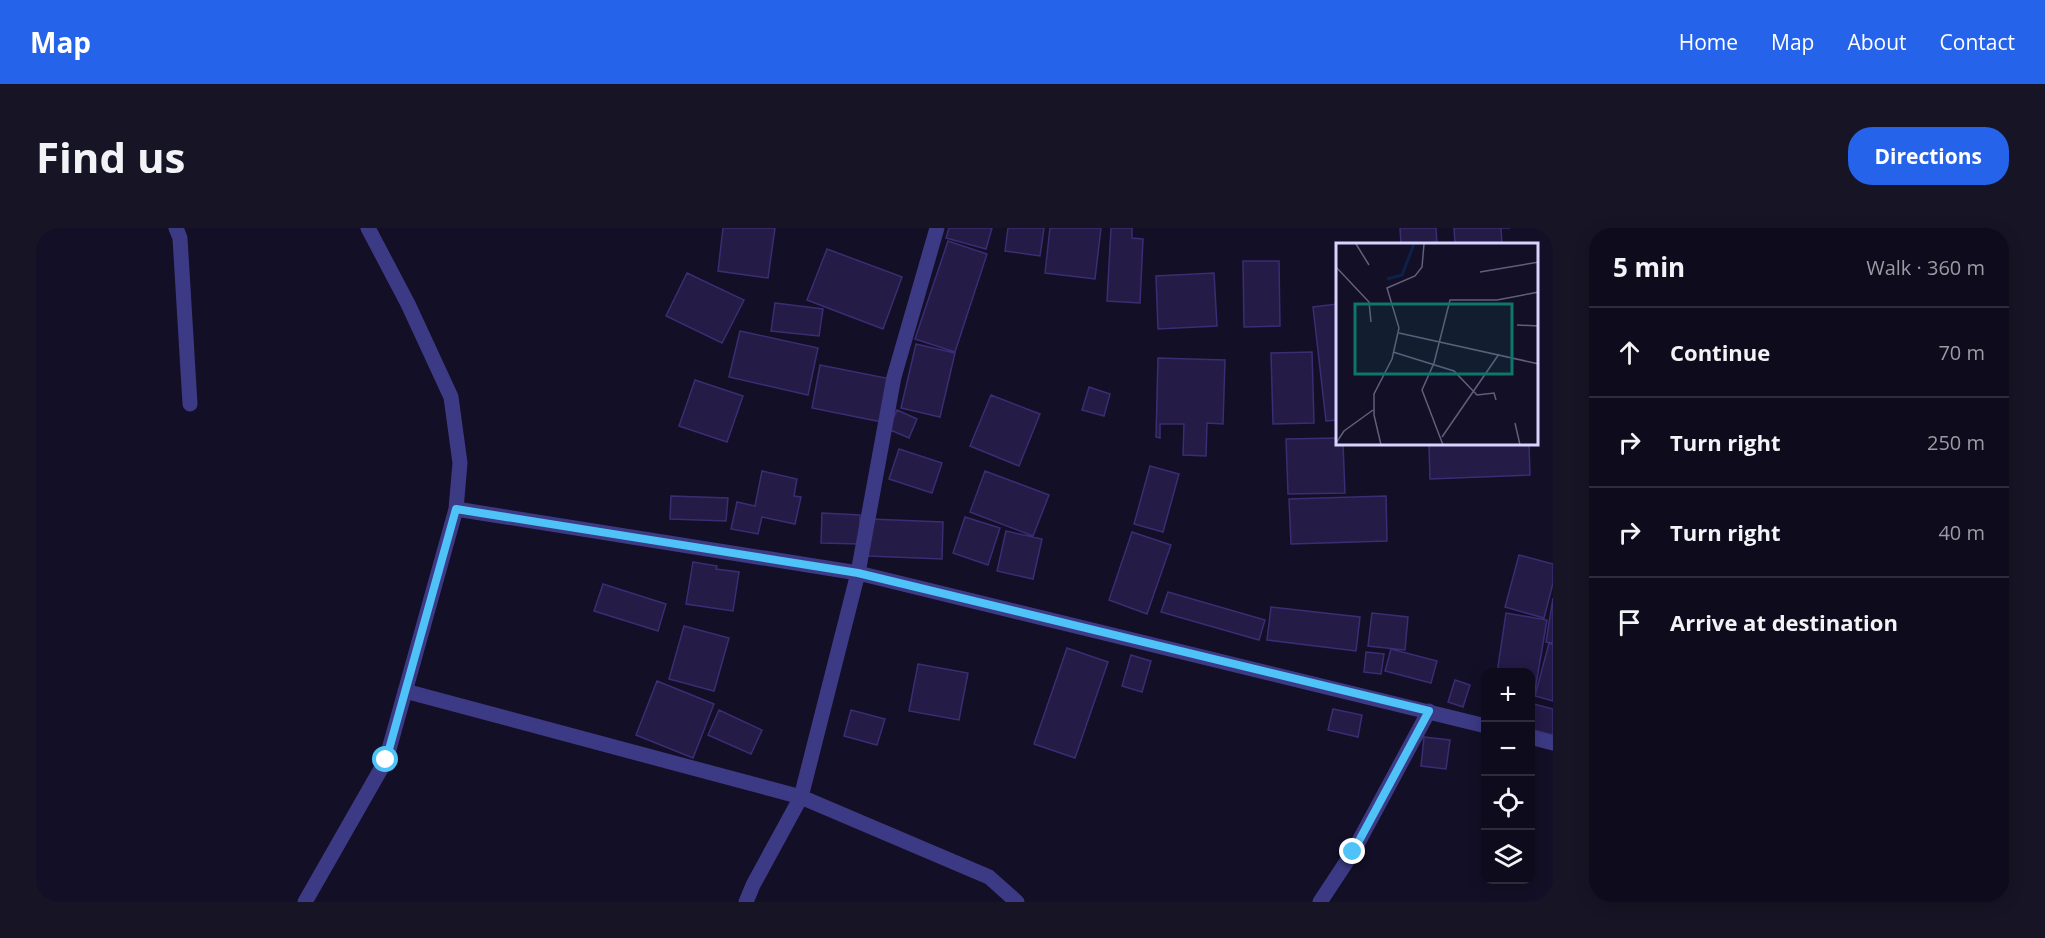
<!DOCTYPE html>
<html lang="en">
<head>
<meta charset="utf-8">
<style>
  :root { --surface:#0e0b1c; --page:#171425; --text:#f1f3f6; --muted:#9b9ba3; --line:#2e2b3b; --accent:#2563eb }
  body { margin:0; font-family:"Open Sans",sans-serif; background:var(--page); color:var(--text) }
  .controls { position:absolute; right:18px; bottom:18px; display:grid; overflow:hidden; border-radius:12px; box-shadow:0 3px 15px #0003 }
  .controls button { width:54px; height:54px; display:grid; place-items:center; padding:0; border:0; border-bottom:2px solid var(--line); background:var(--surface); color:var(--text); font:30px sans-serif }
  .stop { position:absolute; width:18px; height:18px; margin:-14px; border:4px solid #4fc3f7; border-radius:50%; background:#fff }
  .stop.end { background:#4fc3f7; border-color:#fff; box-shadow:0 2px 6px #0008 }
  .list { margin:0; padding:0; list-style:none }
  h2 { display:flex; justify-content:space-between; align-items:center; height:78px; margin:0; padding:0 24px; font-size:26px }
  h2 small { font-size:20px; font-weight:400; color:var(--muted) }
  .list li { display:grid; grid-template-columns:39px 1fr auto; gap:18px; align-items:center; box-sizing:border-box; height:90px; padding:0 24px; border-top:2px solid var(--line) }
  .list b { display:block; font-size:22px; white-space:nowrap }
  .list em { font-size:20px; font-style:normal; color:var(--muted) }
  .icon { flex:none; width:33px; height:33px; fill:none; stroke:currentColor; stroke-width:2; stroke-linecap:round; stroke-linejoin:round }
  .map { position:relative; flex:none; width:1517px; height:674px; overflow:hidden; border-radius:24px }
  header { display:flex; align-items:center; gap:36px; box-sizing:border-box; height:84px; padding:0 30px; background:var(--accent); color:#fff }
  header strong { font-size:28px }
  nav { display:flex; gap:33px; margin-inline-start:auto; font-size:21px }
  .intro { display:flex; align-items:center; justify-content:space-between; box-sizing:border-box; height:144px; padding:0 36px }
  h1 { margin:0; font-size:42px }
  .button { padding:15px 27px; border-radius:24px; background:var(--accent); color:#fff; font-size:21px; font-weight:700 }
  main { display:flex; gap:36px; padding:0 36px }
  aside { flex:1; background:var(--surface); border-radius:24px; box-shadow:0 3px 15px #0003 }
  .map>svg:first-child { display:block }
</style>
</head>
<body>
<header>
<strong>Map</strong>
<nav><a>Home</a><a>Map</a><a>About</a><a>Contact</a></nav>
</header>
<div class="intro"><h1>Find us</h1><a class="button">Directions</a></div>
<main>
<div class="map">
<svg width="1517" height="674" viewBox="0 0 1517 674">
  <rect width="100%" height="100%" fill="#130f26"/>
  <path fill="#241b47" stroke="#3b2d73" stroke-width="1.5" d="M 687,0 L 739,0 L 732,50 L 682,43 Z
    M 913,0 L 956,0 L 950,21 L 910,10 Z
    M 972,0 L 1008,0 L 1004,28 L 969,23 Z
    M 1014,0 L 1065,0 L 1059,51 L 1009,45 Z
    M 1075,0 L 1096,0 L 1096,10 L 1107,11 L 1104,75 L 1071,73 Z
    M 1364,0 L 1400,0 L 1401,16 L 1365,16 Z
    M 1418,0 L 1474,0 L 1465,0 L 1466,16 L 1419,16 Z
    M 912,13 L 951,26 L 919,124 L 879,111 Z
    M 791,21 L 866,49 L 847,101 L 771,72 Z
    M 1207,33 L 1243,33 L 1244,98 L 1208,99 Z
    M 651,45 L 708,72 L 686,115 L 630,88 Z
    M 1178,45 L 1181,98 L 1122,101 L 1120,48 Z
    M 739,75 L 787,81 L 783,108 L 735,103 Z
    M 1301,76 L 1301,192 L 1290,193 L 1277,79 Z
    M 704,103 L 782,120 L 772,167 L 693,149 Z
    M 880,116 L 919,125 L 904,189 L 865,180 Z
    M 1276,124 L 1278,195 L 1237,196 L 1235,125 Z
    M 1122,130 L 1189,132 L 1187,196 L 1171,195 L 1170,228 L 1147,227 L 1148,196 L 1124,196 L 1124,210 L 1120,209 Z
    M 784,137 L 855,151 L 846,194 L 776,180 Z
    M 659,152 L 707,168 L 691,214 L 643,198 Z
    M 1053,159 L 1074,166 L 1068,188 L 1046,182 Z
    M 955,167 L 1004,186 L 983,238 L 934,218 Z
    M 861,182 L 881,191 L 873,210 L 852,201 Z
    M 1301,210 L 1301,216 L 1307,216 L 1309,265 L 1252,266 L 1250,211 Z
    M 1393,216 L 1493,216 L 1494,247 L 1394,251 Z
    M 863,221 L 906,235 L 896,265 L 853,251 Z
    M 1114,238 L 1143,246 L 1127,304 L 1098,296 Z
    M 726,243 L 761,251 L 758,268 L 765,269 L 759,296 L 726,289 L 722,306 L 695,301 L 701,274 L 719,278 Z
    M 949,243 L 1013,267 L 997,308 L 934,284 Z
    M 635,268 L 692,270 L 690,293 L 634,291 Z
    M 1350,268 L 1351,313 L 1255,316 L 1253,271 Z
    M 786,285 L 824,287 L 824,316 L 785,315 Z
    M 929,289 L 964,300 L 952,337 L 917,325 Z
    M 834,291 L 907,294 L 906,331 L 832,328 Z
    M 970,303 L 1006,311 L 997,351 L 961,343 Z
    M 1096,304 L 1135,317 L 1111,386 L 1073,372 Z
    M 1483,327 L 1517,336 L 1517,355 L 1508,390 L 1469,379 Z
    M 657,334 L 681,338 L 680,341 L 703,344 L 697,383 L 650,376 Z
    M 567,356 L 630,376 L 622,403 L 558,383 Z
    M 1132,364 L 1229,392 L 1223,412 L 1125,384 Z
    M 1517,370 L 1517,415 L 1510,414 Z
    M 1235,379 L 1324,389 L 1320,423 L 1231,412 Z
    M 1336,385 L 1372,389 L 1369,422 L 1332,418 Z
    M 1470,385 L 1511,392 L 1497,474 L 1494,473 L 1494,445 L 1461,445 Z
    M 648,398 L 693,410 L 678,463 L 633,451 Z
    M 1513,415 L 1517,417 L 1517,473 L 1499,468 Z
    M 1031,420 L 1072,434 L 1039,530 L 998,516 Z
    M 1355,421 L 1401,433 L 1395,455 L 1349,443 Z
    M 1330,424 L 1348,426 L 1345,446 L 1328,444 Z
    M 1095,427 L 1115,433 L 1106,464 L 1086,458 Z
    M 882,436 L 932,445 L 923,492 L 873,483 Z
    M 1419,452 L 1434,457 L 1427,479 L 1412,474 Z
    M 621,453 L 678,476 L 657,530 L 600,507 Z
    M 1494,475 L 1517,481 L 1517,507 L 1494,501 Z
    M 1297,481 L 1326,487 L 1322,509 L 1292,502 Z
    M 683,482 L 726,502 L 715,526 L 672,507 Z
    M 815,482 L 849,491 L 841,517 L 808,508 Z
    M 1388,509 L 1414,512 L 1410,541 L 1385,538 Z"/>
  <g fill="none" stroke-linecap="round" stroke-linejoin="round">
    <path stroke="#3d3a85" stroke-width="15" d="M 140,0 L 144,10 L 154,176
      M 420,281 L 822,345 L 1450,498
      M 369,463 L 765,569 L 953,649 L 981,674
      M 1494,509 L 1517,515
      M 269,674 L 350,532 L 420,281 L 424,235 L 415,169 L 372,76 L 332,0
      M 710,674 L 717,657 L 765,569 L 822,345 L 858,149 L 901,0
      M 1284,674 L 1317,624 L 1393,483"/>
  </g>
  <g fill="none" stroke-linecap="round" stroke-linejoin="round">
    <path stroke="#4fc3f7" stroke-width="8" d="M 350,532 L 420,281 L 822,345 L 1393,483 L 1317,624"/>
  </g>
  <g transform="translate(1300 15)">
    <rect width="202" height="202" fill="#130f26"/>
    <path fill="none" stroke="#0c2248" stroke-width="3" d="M 51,36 L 66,32 L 78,1"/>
    <path fill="none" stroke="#625e7d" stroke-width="1.5" d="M 20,1 L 33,22M 0,24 L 33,59 L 35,79M 144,29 L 203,19M 181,82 L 203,83M 63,90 L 203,121M 57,109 L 118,128 L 141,152 L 158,150 L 160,157M 179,180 L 184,202M 106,194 L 163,111M 0,200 L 8,188 L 37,167M 45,202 L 38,172 L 38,151 L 56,116 L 63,85 L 51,45 L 79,33 L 86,24 L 88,1M 107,202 L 86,147 L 98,120 L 114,57 L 161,57 L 203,49"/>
    <path fill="#0f766e" fill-opacity="0.15" stroke="#0f766e" stroke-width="3" d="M 19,61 L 176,61 L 176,131 L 19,131 Z"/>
    <rect width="202" height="202" fill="none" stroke="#d9d4ff" stroke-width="3"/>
  </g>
</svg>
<div class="controls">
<button>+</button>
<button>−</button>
<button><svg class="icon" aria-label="locate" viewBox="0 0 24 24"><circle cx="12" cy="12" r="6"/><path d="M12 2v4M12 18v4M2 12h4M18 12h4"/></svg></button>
<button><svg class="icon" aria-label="layers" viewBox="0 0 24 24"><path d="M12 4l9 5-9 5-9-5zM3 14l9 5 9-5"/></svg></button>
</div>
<div class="stop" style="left:350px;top:532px"></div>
<div class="stop end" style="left:1317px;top:624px"></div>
</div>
<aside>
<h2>5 min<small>Walk · 360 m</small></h2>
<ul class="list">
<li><svg class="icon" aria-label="ahead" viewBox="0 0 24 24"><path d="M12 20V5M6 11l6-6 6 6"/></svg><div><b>Continue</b></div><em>70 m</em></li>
<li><svg class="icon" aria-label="right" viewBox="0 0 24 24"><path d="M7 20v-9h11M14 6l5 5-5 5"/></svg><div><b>Turn right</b></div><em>250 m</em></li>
<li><svg class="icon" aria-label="right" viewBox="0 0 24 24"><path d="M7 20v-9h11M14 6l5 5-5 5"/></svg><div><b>Turn right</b></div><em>40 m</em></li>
<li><svg class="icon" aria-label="arrive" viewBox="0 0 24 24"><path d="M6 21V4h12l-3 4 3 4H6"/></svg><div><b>Arrive at destination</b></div></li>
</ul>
</aside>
</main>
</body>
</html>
